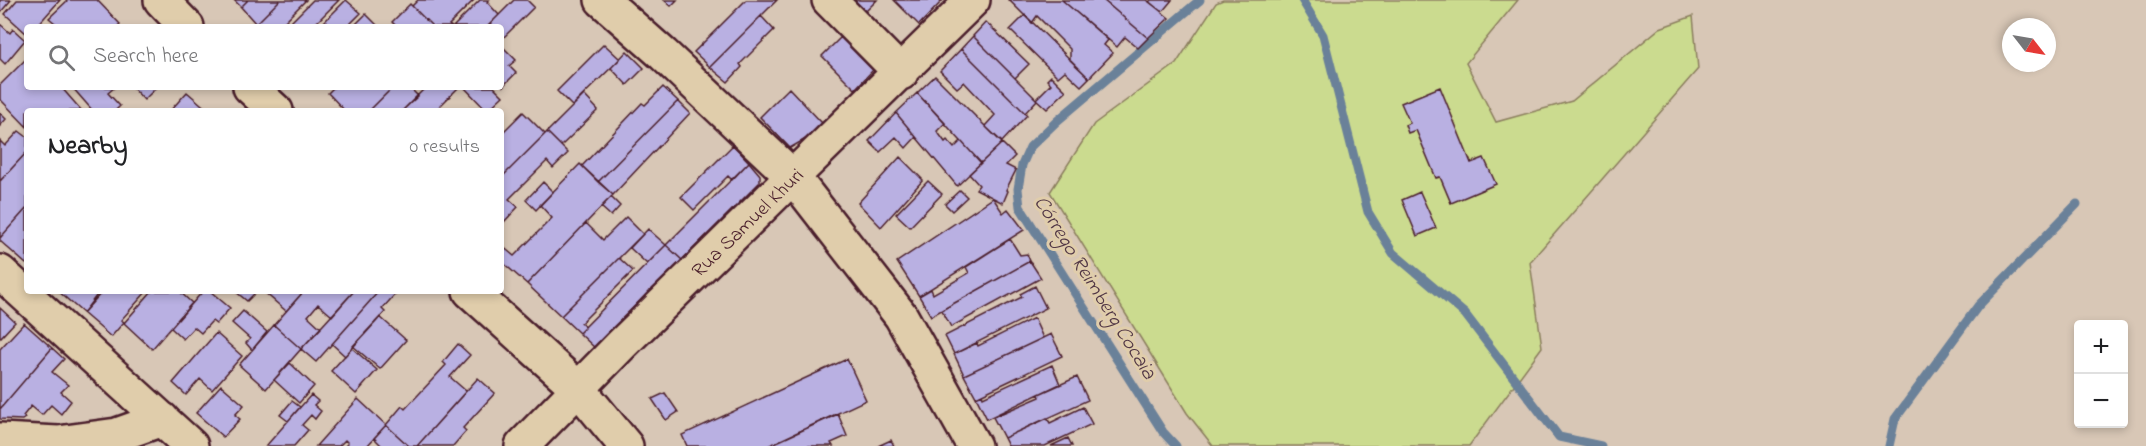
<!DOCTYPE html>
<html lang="en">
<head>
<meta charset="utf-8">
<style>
  :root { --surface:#fff; --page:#f2f2f2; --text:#202124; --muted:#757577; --line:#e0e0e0 }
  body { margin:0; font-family:"Indie Flower",sans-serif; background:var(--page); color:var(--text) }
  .controls { position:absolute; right:18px; bottom:18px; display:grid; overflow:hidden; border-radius:6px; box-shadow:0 3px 9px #0003 }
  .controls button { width:54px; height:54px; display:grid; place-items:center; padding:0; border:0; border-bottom:2px solid var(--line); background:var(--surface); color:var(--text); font:30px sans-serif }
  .compass { position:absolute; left:2002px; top:18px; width:54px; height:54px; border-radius:50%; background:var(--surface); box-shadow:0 3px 9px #0003; rotate:121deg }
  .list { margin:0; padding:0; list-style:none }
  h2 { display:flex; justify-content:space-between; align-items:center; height:78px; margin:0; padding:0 24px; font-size:26px }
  h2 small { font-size:20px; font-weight:400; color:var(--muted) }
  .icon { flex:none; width:33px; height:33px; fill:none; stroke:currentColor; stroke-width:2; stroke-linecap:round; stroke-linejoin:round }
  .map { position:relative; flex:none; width:2146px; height:446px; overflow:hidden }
  .search { position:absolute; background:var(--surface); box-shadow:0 3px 9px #0003; left:24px; top:24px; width:480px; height:66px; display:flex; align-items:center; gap:15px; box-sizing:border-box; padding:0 21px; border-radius:6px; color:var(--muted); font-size:22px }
  .panel { position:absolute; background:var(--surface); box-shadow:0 3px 9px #0003; left:24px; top:108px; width:480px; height:186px; border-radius:6px }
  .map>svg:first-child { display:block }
</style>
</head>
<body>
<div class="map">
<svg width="2146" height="446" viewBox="0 0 2146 446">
  <rect width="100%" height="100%" fill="#d8c7b6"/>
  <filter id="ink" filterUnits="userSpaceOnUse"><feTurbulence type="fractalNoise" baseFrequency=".0167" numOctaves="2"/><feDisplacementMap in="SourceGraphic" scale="12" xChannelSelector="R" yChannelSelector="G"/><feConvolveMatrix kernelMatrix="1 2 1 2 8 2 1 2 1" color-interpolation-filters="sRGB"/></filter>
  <g filter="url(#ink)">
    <path fill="#cbdb8f" stroke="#8a7d5d" stroke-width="1.5" d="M 1223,0 L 1518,0 L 1466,63 L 1496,122 L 1572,101 L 1660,28 L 1693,16 L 1698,69 L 1530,262 L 1542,347 L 1469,446 L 1213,446 L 1187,413 L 1050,192 L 1094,124 L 1176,64 L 1216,3 Z"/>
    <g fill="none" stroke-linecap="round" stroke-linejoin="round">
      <path stroke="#6b8199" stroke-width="9" d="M 1302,0 L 1323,35 L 1368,212 L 1393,253 L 1465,314 L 1559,437 L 1601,446
        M 1176,446 L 1163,432 L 1020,207 L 1018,189 L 1022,165 L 1030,147 L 1057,121 L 1200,0
        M 1889,446 L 1895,419 L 1978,306 L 2077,204"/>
    </g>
    <path fill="#b9b0e2" stroke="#4a1f2b" stroke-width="1.5" d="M 0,0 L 11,0 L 0,13 Z
      M 17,0 L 60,0 L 36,27 L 27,27 L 27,34 L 5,14 Z
      M 68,0 L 97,0 L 120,24 L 117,27 L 51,27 L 55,23 L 49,18 Z
      M 234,0 L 248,0 L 241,7 Z
      M 248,0 L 280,0 L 256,24 L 241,7 Z
      M 280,0 L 306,0 L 282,24 L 285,27 L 259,27 L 256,24 Z
      M 313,0 L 339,0 L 312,27 L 286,27 Z
      M 346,0 L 361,13 L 347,27 L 319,27 Z
      M 418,0 L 474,0 L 449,25 L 452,27 L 433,27 L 412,6 Z
      M 480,0 L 489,0 L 487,2 L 499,15 L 487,27 L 453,27 Z
      M 514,0 L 527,0 L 534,7 L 501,40 L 501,27 L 487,27 Z
      M 664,0 L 677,0 L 671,6 Z
      M 746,0 L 777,0 L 710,67 L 694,52 Z
      M 853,0 L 877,0 L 865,12 Z
      M 894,0 L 943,0 L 919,25 Z
      M 1009,0 L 1062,0 L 1108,40 L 1104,45 L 1113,53 L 1089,78 L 1070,60 L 1070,49 L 1037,16 L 1032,23 Z
      M 1062,0 L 1103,0 L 1148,38 L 1138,48 L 1125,37 L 1117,47 Z
      M 1103,0 L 1147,0 L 1169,18 L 1148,38 Z
      M 1151,0 L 1172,0 L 1162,12 L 1149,2 Z
      M 410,4 L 433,27 L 394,27 L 395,25 L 392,22 Z
      M 366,14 L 378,26 L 353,27 Z
      M 1025,15 L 1089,78 L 1081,86 L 1065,71 L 1058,77 L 1010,30 Z
      M 761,16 L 774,30 L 740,64 L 742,67 L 728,82 L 710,67 Z
      M 986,22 L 1029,64 L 1015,78 L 973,36 Z
      M 0,24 L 10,33 L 13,29 L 25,40 L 5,64 L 0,59 Z
      M 973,36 L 1037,100 L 1025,113 L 961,49 Z
      M 841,37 L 873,70 L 855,89 L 822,56 Z
      M 604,44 L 620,59 L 572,106 L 557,91 Z
      M 501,45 L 516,60 L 509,66 L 516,73 L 503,86 Z
      M 961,49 L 1027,115 L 1002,142 L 985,126 L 995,115 L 964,82 L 957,88 L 940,71 Z
      M 627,51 L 644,68 L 627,85 L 611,68 Z
      M 27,58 L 27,87 L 61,87 L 82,111 L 27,111 L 27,127 L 0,99 L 0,85 Z
      M 935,76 L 1002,143 L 981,163 L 917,93 Z
      M 1051,76 L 1066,91 L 1047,109 L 1036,99 L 1051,84 L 1047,80 Z
      M 72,87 L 115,87 L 108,93 L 120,106 L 115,111 L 93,111 Z
      M 132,87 L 157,87 L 144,100 Z
      M 334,87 L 393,87 L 369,111 L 345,111 L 328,93 Z
      M 393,87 L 409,87 L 418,96 L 402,111 L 369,111 Z
      M 426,87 L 459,87 L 435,111 L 402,111 Z
      M 464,87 L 494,87 L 503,96 L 487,111 Z
      M 663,87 L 678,101 L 598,182 L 582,166 L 642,103 L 645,105 Z
      M 1440,87 L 1471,163 L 1484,158 L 1496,184 L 1451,203 L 1440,177 L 1436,178 L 1416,130 L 1408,133 L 1405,125 L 1410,123 L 1401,103 Z
      M 789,88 L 822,123 L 809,137 L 790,148 L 760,117 Z
      M 187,92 L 209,111 L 170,111 Z
      M 917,93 L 945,123 L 937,131 L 945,142 L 947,140 L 954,148 L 961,141 L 981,163 L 957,186 L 896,113 Z
      M 584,95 L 598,110 L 561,146 L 547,132 Z
      M 678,101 L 690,113 L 613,195 L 598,182 Z
      M 523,112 L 545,134 L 501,178 L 501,134 Z
      M 0,113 L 6,119 L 0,126 Z
      M 896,113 L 916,137 L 906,148 L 896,137 L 880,152 L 869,141 Z
      M 19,131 L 27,137 L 27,152 L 0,181 L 0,141 L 5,146 Z
      M 547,132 L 568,153 L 553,168 L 547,161 L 509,199 L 518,207 L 501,225 L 501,178 Z
      M 1002,143 L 1015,156 L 1006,165 L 1016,170 L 1006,190 L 1008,191 L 1003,203 L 976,189 L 979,185 L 969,174 Z
      M 733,145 L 749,162 L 732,180 L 728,176 L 694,210 L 681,197 Z
      M 27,152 L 27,208 L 0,238 L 0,181 Z
      M 900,157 L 923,180 L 881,227 L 858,203 Z
      M 749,162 L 760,175 L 760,182 L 682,260 L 666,245 Z
      M 580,164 L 613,195 L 527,284 L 501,261 L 501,245 L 514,256 L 552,218 L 540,205 Z
      M 928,181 L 942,194 L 910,227 L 896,214 Z
      M 543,182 L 553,192 L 536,210 L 526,200 Z
      M 960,190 L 967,197 L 952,211 L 945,204 Z
      M 1420,192 L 1436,228 L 1417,236 L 1402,200 Z
      M 611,197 L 620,206 L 611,216 L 601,207 Z
      M 993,198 L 1003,213 L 1008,209 L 1024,230 L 919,296 L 897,262 Z
      M 27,208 L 27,263 L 26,264 L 0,241 L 0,238 Z
      M 626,217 L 643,234 L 561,316 L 527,284 L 586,223 L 603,240 Z
      M 648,229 L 666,245 L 647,264 L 630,248 Z
      M 1010,239 L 1020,255 L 1027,254 L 1030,261 L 931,316 L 919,296 L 931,289 L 933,294 L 969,273 L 966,267 Z
      M 666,245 L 684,262 L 652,294 L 649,291 L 595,348 L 579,333 Z
      M 619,258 L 633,271 L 581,323 L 585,327 L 579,333 L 561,316 Z
      M 1030,261 L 1041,278 L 951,327 L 942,310 Z
      M 1035,286 L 1046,308 L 954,354 L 945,336 L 1022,297 L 1020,294 Z
      M 58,291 L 100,291 L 83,313 Z
      M 103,291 L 147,291 L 121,320 L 124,322 L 111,337 L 83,313 Z
      M 152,291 L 179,291 L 192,303 L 152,349 L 124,323 Z
      M 203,291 L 210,291 L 230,308 L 216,324 L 212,321 L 201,333 L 194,327 L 183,339 L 171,328 Z
      M 235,291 L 257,291 L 247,301 Z
      M 263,291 L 304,291 L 286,311 Z
      M 304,291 L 354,291 L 332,316 L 318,304 L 308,316 L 321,328 L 301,349 L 274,325 Z
      M 354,291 L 379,291 L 316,362 L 301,349 Z
      M 379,291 L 398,291 L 382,309 L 385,312 L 345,356 L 332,344 Z
      M 0,308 L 15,322 L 0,338 Z
      M 243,311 L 267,332 L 252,350 L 246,343 L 250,339 L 232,323 Z
      M 380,317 L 406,340 L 380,369 L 353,346 Z
      M 1034,318 L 1043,338 L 964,375 L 954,354 L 977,343 L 978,346 Z
      M 24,323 L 52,348 L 0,409 L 0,349 Z
      M 274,325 L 301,349 L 266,389 L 239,365 Z
      M 216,333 L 242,356 L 212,390 L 200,379 L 186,395 L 173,383 Z
      M 1051,334 L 1062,356 L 976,397 L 964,375 Z
      M 458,344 L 470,355 L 450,377 L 466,391 L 417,446 L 409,446 L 386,425 L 402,406 L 405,409 L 446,365 L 443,362 Z
      M 52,348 L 64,359 L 52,372 L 68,385 L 61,392 L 71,401 L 61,414 L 51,405 L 42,415 L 31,406 L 23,416 L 25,418 L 22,420 L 0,419 L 0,409 Z
      M 352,348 L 377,370 L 356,394 L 331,371 Z
      M 847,359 L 866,400 L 768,446 L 687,446 L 682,435 Z
      M 290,363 L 314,386 L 299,403 L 274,380 Z
      M 1052,365 L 1060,384 L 987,419 L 976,397 L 982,394 L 983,397 Z
      M 1077,377 L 1088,400 L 1004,438 L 993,417 L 1040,397 L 1039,394 Z
      M 478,378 L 495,393 L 463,428 L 466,431 L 453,446 L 417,446 Z
      M 221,385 L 244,405 L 235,415 L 240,419 L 223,437 L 196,413 Z
      M 665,393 L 678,412 L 666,420 L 652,399 Z
      M 311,395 L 318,401 L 314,405 L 321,411 L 315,419 L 311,415 L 302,425 L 308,430 L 294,446 L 266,446 Z
      M 358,399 L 386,425 L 367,446 L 345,446 L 348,443 L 345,440 L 339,446 L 316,446 Z
      M 292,401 L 300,407 L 288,421 L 280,415 Z
      M 1083,407 L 1092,424 L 1045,446 L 1008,446 L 1004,438 L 1047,418 L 1050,423 Z
      M 838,414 L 847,436 L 831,443 L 833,446 L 768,446 Z
      M 386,425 L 409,446 L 382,446 L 374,438 Z
      M 1068,438 L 1072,446 L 1051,446 Z
      M 891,440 L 894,446 L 878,446 Z"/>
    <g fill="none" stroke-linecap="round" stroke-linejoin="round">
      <g stroke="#4a1f2b" stroke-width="38">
        <path id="minor" d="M 602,0 L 663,54 L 793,177 L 901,316 L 974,446
          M 829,0 L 901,73
          M 0,272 L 191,446
          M 0,440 L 58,443 L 117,435 L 162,419
          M 522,446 L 622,344 L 973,0"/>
      </g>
      <g stroke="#4a1f2b" stroke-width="38">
        <path id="secondary" d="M 161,0 L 187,27
          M 250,87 L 276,111
          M 470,291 L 578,388 L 626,446"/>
      </g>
      <use href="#minor" stroke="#e0cdab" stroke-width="33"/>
      <use href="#secondary" stroke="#e0cdab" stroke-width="33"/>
    </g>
  </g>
  <g text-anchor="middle" stroke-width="6" stroke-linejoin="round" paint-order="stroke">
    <g font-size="20" fill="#4a1f2b" stroke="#e0cdab">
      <text transform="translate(747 222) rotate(-44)" y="7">Rua Samuel Khuri</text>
    </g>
    <g font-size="21" font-style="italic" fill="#523846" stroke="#e0cdab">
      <text transform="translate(1096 287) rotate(58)" y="7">Córrego Reimberg Cocaia</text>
    </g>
  </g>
</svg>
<div class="controls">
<button>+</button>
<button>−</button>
</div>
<svg class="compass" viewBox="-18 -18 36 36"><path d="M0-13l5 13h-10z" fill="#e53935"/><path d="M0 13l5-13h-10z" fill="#757577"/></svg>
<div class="search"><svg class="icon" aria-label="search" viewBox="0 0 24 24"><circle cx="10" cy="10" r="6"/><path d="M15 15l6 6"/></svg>Search here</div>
<section class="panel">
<h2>Nearby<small>0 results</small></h2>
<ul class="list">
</ul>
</section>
</div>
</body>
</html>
